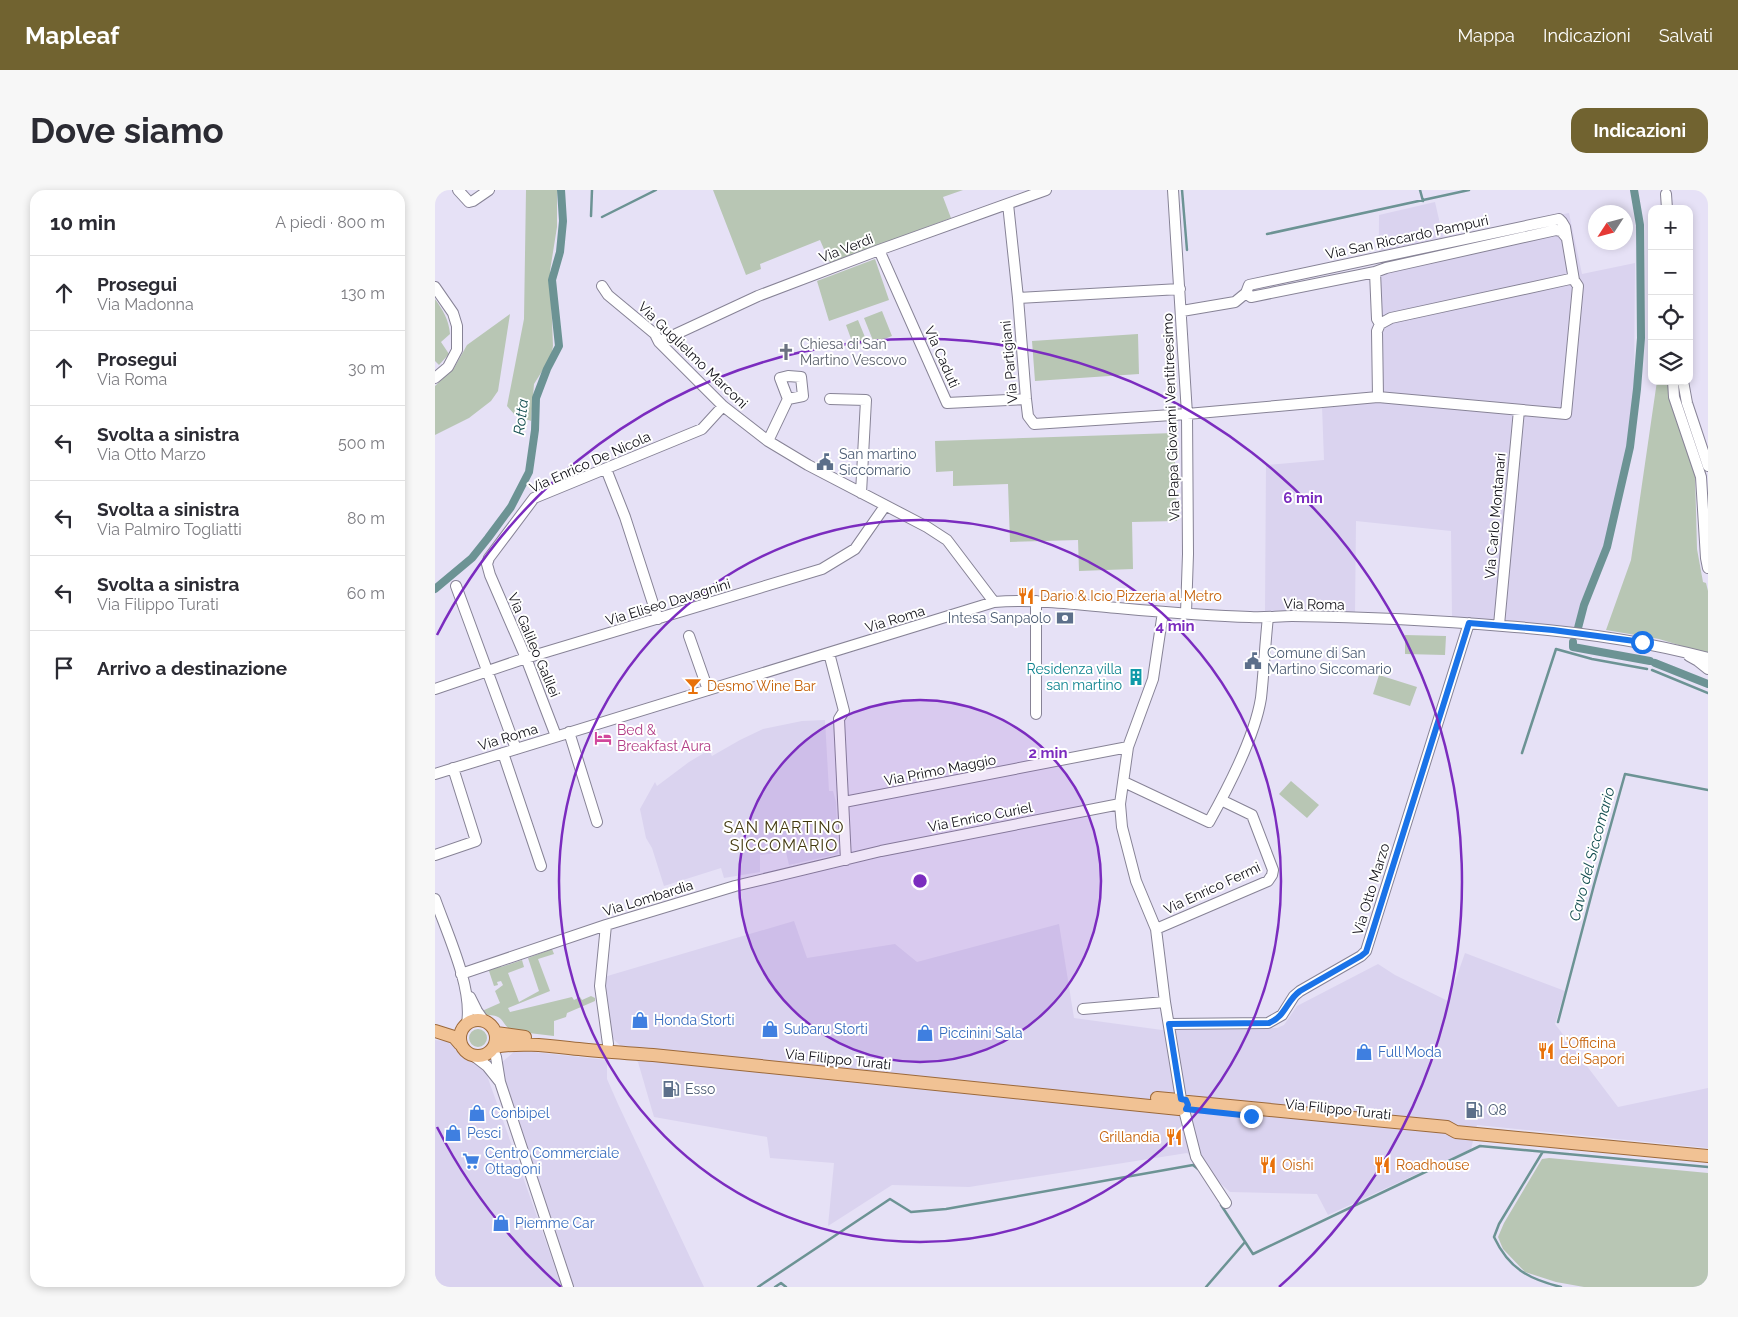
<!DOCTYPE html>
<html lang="it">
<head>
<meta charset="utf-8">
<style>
  :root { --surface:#fff; --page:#f7f7f7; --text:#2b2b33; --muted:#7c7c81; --line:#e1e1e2; --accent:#716330 }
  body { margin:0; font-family:Raleway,sans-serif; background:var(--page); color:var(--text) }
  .controls { position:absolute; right:15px; top:15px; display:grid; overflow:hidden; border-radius:10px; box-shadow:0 2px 8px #0003 }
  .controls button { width:45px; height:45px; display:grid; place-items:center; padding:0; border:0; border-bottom:1px solid var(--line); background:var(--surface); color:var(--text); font:25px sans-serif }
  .compass { position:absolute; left:1153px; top:15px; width:45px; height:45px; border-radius:50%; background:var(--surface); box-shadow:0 2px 8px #0003; rotate:234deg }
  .stop { position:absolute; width:15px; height:15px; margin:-11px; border:4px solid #1a73e8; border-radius:50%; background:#fff }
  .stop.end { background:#1a73e8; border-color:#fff; box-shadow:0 1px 5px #0008 }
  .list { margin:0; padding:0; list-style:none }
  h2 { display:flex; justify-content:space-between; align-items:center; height:65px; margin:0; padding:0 20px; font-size:21px }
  h2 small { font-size:16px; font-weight:400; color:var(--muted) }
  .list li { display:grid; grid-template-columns:32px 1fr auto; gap:15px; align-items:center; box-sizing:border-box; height:75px; padding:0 20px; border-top:1px solid var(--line) }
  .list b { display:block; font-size:19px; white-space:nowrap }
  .list p { margin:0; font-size:16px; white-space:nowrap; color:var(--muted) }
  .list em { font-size:16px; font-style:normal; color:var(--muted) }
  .icon { flex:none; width:28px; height:28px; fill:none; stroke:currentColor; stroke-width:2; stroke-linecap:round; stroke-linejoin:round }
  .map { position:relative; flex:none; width:1273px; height:1097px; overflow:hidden; border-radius:15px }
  header { display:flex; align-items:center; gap:30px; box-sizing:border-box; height:70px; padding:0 25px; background:var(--accent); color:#fff }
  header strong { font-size:24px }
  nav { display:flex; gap:28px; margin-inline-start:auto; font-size:18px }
  .intro { display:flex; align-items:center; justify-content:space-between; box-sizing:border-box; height:120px; padding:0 30px }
  h1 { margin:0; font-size:35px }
  .button { padding:12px 22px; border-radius:15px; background:var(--accent); color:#fff; font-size:18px; font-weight:700 }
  main { display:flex; gap:30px; padding:0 30px }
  aside { flex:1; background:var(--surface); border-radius:15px; box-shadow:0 2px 8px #0003 }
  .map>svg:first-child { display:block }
</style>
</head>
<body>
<header>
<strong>Mapleaf</strong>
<nav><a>Mappa</a><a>Indicazioni</a><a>Salvati</a></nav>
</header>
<div class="intro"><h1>Dove siamo</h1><a class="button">Indicazioni</a></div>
<main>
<aside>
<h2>10 min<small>A piedi · 800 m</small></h2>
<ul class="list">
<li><svg class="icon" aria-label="ahead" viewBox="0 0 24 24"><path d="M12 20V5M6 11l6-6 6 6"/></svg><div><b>Prosegui</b><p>Via Madonna</p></div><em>130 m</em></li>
<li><svg class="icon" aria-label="ahead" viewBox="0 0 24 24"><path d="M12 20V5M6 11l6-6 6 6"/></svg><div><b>Prosegui</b><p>Via Roma</p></div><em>30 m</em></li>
<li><svg class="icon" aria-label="left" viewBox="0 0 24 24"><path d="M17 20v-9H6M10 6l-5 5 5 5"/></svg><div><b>Svolta a sinistra</b><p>Via Otto Marzo</p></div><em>500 m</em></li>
<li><svg class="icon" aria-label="left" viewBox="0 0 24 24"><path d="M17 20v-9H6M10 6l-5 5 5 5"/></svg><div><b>Svolta a sinistra</b><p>Via Palmiro Togliatti</p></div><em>80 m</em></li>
<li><svg class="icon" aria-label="left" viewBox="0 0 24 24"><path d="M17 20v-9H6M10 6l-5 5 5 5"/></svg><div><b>Svolta a sinistra</b><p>Via Filippo Turati</p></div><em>60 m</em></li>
<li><svg class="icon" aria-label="arrive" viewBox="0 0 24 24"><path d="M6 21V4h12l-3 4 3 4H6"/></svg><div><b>Arrivo a destinazione</b></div></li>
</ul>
</aside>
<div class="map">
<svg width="1273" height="1097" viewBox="0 0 1273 1097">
  <rect width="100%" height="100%" fill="#e6e1f6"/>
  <path fill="#dad3ef" d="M 1000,12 L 1008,47 L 1134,23 L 1147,84 L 1200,73 L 1199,198 L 1192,255 L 1170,357 L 1139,437 L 1017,427 L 1016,341 L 921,331 L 920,423 L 830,422 L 831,275 L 889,270 L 887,216 L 943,211 L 944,25 Z
    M 390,530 L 394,601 L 398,601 L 401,612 L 403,664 L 354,675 L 351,662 L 325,665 L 325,682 L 289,688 L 286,678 L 229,696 L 217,658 L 211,648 L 205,619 L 220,592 L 222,596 L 254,572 L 274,560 L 277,566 L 305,550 L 328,539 L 367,531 Z
    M 359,731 L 372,768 L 460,754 L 482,772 L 624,734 L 639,828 L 727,840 L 842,838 L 849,835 L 862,816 L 943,774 L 960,785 L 1013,811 L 1030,763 L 1130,801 L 1120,834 L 1183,917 L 1273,898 L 1273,958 L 1042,935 L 1036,959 L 893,1025 L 882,1004 L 795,1002 L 752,963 L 534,997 L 457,995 L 393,1036 L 399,973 L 335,968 L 332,947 L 219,927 L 203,872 L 175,846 L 169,787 Z
    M 0,850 L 20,852 L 28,865 L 49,877 L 127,1097 L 0,1097 Z
    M 81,860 L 172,870 L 172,889 L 183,914 L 269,1097 L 139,1097 L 65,874 Z"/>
  <path fill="#b8c6b4" d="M 91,0 L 122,0 L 122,37 L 115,81 L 118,156 L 116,167 L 99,194 L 96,231 L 80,225 L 72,216 L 89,129 Z
    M 278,0 L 528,0 L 508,7 L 516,28 L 395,73 L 385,50 L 325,74 L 326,79 L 311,85 Z
    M 440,69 L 454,110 L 394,131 L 382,91 Z
    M 0,109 C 8,120 14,130 15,144 L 6,152 L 14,164 L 4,175 L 0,171 Z
    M 447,121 L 457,146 L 439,153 L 429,128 Z
    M 75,124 L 63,201 L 56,211 L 34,228 L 0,245 L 0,196 L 19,178 L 32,155 Z
    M 423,130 L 432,152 L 419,157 L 411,135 Z
    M 703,144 L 704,184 L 600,191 L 597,151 Z
    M 1222,191 L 1233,191 L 1260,284 L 1262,359 L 1268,392 L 1271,393 L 1273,401 L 1273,464 L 1224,449 L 1171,440 L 1196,370 Z
    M 739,243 L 742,331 L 697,332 L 698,379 L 644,381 L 643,350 L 575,352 L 573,294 L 518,296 L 518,281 L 501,282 L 500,251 Z
    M 970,445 L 1011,446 L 1010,465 L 970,464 Z
    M 944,485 L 982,497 L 975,516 L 938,504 Z
    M 856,591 L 884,615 L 872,628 L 844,604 Z
    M 117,759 L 119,764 L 103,769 L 115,801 L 73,818 L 75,822 L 137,807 L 139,810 L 145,807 L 147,810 L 156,806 L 160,808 L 160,811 L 132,823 L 131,827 L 119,831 L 119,846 L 77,841 C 65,833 70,824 49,825 L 47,821 L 65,813 L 60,801 L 68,795 L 66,791 L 62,792 L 63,795 L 59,796 L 53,778 L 60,775 L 66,777 L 87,770 L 89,777 L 73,783 L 84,812 L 104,801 L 93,768 Z
    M34 848a9 9 0 1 1 18 0a9 9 0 1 1-18 0Z
    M 1114,968 L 1273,983 L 1273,1097 L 1149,1097 L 1121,1092 L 1090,1082 L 1068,1059 L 1063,1047 L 1069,1033 L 1107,969 Z"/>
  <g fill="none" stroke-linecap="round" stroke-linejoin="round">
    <path stroke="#6c9394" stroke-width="2.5" d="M 747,0 L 752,60
      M 985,0 L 988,11
      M 1199,0 L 1201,0
      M 156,26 L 157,0
      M 167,27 L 221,0
      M 832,44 L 1034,0
      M 1217,480 L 1273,503
      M 1087,563 L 1121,459 L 1157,469 L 1212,479
      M 1123,832 L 1159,695 L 1190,584 L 1273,600
      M 1107,963 L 1064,1034 L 1059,1047 C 1074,1079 1094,1089 1126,1097
      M 786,1015 L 818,1064 L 1045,956 L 1273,977
      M 323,1097 L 455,1009 L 476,1022 L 511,1019 L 758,975 L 763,979
      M 340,1097 L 346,1093 L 351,1097
      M 771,1097 L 810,1052"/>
    <path stroke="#6c9394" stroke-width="8" d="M 0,399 L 37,368 L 53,348 L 76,317 L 94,282 L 100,240 L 101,208 L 112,179 L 124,156 L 117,90 L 125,62 L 128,31 L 126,0
      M 1143,438 L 1149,415 L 1172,357 L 1195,257 L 1202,199 L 1206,148 L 1205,35 L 1199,0
      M 1138,452 L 1138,457 L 1215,471
      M 1220,473 L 1273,494"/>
    <g stroke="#878396" stroke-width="12">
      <path id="minor" d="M 23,0 L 34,12 L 38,11 L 54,0
        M 738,0 L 752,224 L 753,364 L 751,423
        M 1231,4 L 1232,19
        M 573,14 L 583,108 L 591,209 L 593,226 L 599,234 L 752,224 L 943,207 L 1131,224 L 1143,96 L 1139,90 L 1135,89 L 956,128 L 945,134 L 942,141 L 943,207
        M 1131,47 L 1126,41 L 1121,40 L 951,78 L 940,82 L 816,107 L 811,103 L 814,95 L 1124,29 L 1127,32 L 1130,37 L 1139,90
        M 444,60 L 512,213 L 591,209
        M 940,82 L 942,129 L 945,134
        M 167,96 L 173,105 L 220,144 L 224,152 L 288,216 L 333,251 L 373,275 L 492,337 L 512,350 L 559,412
        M 0,97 L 18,123 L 22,136 L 22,160 L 13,177 L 0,188
        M 583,108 L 745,99
        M 747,121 L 800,112 L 811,103
        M 224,152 L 323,106 L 444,60 L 611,0
        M 353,186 L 366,187 L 368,206 L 353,209 L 345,188 Z
        M 1238,191 L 1239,207 L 1266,287 L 1271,368 L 1273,378
        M 1248,191 L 1252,213 L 1273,276
        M 395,209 L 431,210 L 426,303
        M 333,251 L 353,209
        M 171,279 L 190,327 L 223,429
        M 21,396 L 81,559
        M 601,411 L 601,524
        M 728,422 L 718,489 L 693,557 L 685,614 L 687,637 L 701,691 L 721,739 L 730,812 L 746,909
        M 1064,435 L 1084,220
        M 254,446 L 273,500
        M 394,463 L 409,521 L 404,529 L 411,670
        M 1254,466 L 1263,471 L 1273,479
        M 0,499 L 91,468 L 387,379 L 420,359 L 450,316
        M 134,542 L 162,632
        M 121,546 L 91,468 L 55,385 L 52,374 L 54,368 L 99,308 L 267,239 L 288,216
        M 68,563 L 106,676
        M 0,584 L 559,412 C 601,409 641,414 683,418 C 727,422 771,426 815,427 C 829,428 843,426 857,426 C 927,427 998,430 1068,436 C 1137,441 1206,450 1273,468
        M 689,592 L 774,632 C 793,598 820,546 826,508 C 829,481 830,454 833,427
        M 409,612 L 693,557
        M 0,665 L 41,651 L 18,578
        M 0,709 C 12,743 38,798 32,833
        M 171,735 L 165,796 L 173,854
        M 721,739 L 833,691 L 837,685 L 838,680 L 817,625 L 786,610
        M 26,784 L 171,735 L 300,696 L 446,661 L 685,614
        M 35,807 L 42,821 L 49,831
        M 648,819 L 730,812
        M 734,834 L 833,833 L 847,825 L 859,806 L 865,801 L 926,766 L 931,761 L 1034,433
        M 58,859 L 61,867 L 65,892 L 133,1097
        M 39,866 L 52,876 L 64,891
        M 749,920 L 761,967 L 791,1013"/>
    </g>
    <g stroke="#9c693a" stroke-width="14">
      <path id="major" d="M25 848a18 18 0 1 1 36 0a18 18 0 1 1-36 0Z
        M 0,841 L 19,847 L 25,854
        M 61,843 L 90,847
        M 59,857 C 88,852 115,856 144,859 C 169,862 194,863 218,865 L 744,919
        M 722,908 L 744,910
        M 753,912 L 1012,937 L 1021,942 L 1273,966"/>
    </g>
    <use href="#minor" stroke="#fff" stroke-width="10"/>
    <use href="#major" stroke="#f1c294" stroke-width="12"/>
  </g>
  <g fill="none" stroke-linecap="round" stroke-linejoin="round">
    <path stroke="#1a73e8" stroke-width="6" d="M 816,926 L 751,919 L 753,915 L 751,910 L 746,909 L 734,834 L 834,833 C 851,826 851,811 865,801 L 926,766 L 931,762 L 1034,433 L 1118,440 L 1207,452"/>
  </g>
  <circle cx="485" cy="691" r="181" fill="#7b2cbf" fill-opacity=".12"/>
  <g fill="none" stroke="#7b2cbf" stroke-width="2.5">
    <circle cx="485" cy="691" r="181"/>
    <circle cx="485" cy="691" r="361"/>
    <path d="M126 1097A542 542 0 0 1 2 937M2 445A542 542 0 1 1 844 1097"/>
  </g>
  <defs>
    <g id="church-bare" transform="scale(1.35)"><path d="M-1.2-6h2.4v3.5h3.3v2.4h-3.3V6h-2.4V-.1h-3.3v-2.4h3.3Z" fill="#6b7280" stroke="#fff" stroke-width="2.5" paint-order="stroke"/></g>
    <g id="civic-bare" transform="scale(1.35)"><path d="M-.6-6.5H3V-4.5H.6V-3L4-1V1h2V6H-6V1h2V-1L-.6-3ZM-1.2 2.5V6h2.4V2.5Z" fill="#5c6f8a" stroke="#fff" stroke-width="2.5" paint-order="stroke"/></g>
    <g id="restaurant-bare" transform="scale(1.35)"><path d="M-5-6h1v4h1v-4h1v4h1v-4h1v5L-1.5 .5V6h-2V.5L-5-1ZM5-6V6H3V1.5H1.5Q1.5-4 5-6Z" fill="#e8710a" stroke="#fff" stroke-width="2.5" paint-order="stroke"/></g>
    <g id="bank-bare" transform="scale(1.35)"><path d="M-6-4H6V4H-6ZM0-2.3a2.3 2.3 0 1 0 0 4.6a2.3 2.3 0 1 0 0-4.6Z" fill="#5c6f8a" stroke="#fff" stroke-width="2.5" paint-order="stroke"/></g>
    <g id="building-bare" transform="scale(1.35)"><path d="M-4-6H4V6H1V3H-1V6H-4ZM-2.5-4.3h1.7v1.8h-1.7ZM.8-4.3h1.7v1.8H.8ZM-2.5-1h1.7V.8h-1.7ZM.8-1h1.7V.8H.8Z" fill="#0f9aa8" stroke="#fff" stroke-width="2.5" paint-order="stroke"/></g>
    <g id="bar-bare" transform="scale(1.35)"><path d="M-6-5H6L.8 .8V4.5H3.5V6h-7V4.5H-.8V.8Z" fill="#e8710a" stroke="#fff" stroke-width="2.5" paint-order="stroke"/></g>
    <g id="hotel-bare" transform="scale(1.35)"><path d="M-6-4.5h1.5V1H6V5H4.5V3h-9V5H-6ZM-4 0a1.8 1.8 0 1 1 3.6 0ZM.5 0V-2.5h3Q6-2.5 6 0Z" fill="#d1479c" stroke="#fff" stroke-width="2.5" paint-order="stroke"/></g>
    <g id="shop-bare" transform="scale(1.35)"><path d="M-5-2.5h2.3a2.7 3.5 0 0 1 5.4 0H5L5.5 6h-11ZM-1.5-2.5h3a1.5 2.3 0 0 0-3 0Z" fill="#3f7fe0" stroke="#fff" stroke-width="2.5" paint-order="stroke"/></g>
    <g id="fuel-bare" transform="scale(1.35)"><path d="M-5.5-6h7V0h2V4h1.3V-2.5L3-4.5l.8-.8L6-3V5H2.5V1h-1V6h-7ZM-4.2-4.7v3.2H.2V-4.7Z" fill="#5c6f8a" stroke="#fff" stroke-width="2.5" paint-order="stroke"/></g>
    <g id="supermarket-bare" transform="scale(1.35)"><path d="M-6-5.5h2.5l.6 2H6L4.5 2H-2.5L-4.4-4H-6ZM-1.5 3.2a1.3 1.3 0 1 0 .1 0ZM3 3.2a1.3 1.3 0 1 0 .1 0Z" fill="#3f7fe0" stroke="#fff" stroke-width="2.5" paint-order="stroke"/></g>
  </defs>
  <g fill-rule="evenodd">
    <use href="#church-bare" x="351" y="162"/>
    <use href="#civic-bare" x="390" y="272"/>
    <use href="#restaurant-bare" x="591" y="406"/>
    <use href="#bank-bare" x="630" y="428"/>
    <use href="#civic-bare" x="818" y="471"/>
    <use href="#building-bare" x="701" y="487"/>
    <use href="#bar-bare" x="258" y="496"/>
    <use href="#hotel-bare" x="168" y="548"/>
    <use href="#shop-bare" x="205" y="830"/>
    <use href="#shop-bare" x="335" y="839"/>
    <use href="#shop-bare" x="490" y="843"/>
    <use href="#restaurant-bare" x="1111" y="861"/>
    <use href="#shop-bare" x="929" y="862"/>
    <use href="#fuel-bare" x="236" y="899"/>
    <use href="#fuel-bare" x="1039" y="920"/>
    <use href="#shop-bare" x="42" y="923"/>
    <use href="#shop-bare" x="18" y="943"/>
    <use href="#restaurant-bare" x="739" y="947"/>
    <use href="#supermarket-bare" x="36" y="971"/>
    <use href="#restaurant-bare" x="833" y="975"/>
    <use href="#restaurant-bare" x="947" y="975"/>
    <use href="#shop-bare" x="66" y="1033"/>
  </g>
  <g text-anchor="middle" stroke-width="4" stroke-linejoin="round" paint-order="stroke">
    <g font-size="14" fill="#111017" stroke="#fff">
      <text transform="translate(972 47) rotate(-12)" y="5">Via San Riccardo Pampuri</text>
      <text transform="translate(411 58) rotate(-21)" y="5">Via Verdi</text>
      <text transform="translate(258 165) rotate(44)" y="5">Via Guglielmo Marconi</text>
      <text transform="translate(507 167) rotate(66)" y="5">Via Caduti</text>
      <text transform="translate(574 172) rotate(-95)" y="5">Via Partigiani</text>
      <text transform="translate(736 227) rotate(-92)" y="5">Via Papa Giovanni Ventitreesimo</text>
      <text transform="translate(155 272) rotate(-24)" y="5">Via Enrico De Nicola</text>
      <text transform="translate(1060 326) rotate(-85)" y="5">Via Carlo Montanari</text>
      <text transform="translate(233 412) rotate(-17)" y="5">Via Eliseo Davagnini</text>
      <text transform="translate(879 414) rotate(1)" y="5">Via Roma</text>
      <text transform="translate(460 429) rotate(-17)" y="5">Via Roma</text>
      <text transform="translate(99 455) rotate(67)" y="5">Via Galileo Galilei</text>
      <text transform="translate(73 547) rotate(-17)" y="5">Via Roma</text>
      <text transform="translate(505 580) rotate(-11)" y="5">Via Primo Maggio</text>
      <text transform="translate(545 627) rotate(-11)" y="5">Via Enrico Curiel</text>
      <text transform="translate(777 698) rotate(-25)" y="5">Via Enrico Fermi</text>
      <text transform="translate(936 699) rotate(-73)" y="5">Via Otto Marzo</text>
      <text transform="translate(213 708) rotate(-17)" y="5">Via Lombardia</text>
      <text transform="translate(403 869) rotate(6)" y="5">Via Filippo Turati</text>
      <text transform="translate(903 919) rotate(6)" y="5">Via Filippo Turati</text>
    </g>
    <g font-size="14" fill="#5b616d" stroke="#fff" text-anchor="start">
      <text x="365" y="159">Chiesa di San<tspan x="365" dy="16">Martino Vescovo</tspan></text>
    </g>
    <g font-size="14" fill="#4e5e75" stroke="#fff" text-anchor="start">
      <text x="404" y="269">San martino<tspan x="404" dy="16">Siccomario</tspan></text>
      <text x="616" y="433" text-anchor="end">Intesa Sanpaolo</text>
      <text x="832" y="468">Comune di San<tspan x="832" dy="16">Martino Siccomario</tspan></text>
      <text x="250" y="904">Esso</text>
      <text x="1053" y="925">Q8</text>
    </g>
    <g font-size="14" fill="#c56008" stroke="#fff" text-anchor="start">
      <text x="605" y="411">Dario &amp; Icio Pizzeria al Metro</text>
      <text x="272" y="501">Desmo Wine Bar</text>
      <text x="1125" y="858">L’Officina<tspan x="1125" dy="16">dei Sapori</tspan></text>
      <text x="725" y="952" text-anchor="end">Grillandia</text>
      <text x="847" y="980">Oishi</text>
      <text x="961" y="980">Roadhouse</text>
    </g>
    <g font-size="14" fill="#0d838f" stroke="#fff" text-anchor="end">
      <text x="687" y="484">Residenza villa<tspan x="687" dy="16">san martino</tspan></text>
    </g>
    <g font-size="14" fill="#b23c85" stroke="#fff" text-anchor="start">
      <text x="182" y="545">Bed &amp;<tspan x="182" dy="16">Breakfast Aura</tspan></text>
    </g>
    <g font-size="14" fill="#366cbe" stroke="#fff" text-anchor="start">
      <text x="219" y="835">Honda Storti</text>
      <text x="349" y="844">Subaru Storti</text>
      <text x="504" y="848">Piccinini Sala</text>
      <text x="943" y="867">Full Moda</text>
      <text x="56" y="928">Conbipel</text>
      <text x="32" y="948">Pesci</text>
      <text x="50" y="968">Centro Commerciale<tspan x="50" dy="16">Ottagoni</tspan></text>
      <text x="80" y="1038">Piemme Car</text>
    </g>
    <g font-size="15" font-style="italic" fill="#134e50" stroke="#fff">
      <text transform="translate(86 227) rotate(-83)" y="5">Rotta</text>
      <text transform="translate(1157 664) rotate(-75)" y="5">Cavo del Siccomario</text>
    </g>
    <g font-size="16" letter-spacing="1" fill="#42380e" stroke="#fff">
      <text x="349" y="643">SAN MARTINO<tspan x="349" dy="18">SICCOMARIO</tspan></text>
    </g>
  </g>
  <circle cx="485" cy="691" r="8" fill="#7b2cbf" stroke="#fff" stroke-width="2.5"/>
  <g font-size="15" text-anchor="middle" font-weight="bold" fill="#7b2cbf" stroke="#fff" stroke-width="4" stroke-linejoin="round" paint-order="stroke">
    <text x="868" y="313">6 min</text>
    <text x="740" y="441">4 min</text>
    <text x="613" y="568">2 min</text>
  </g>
</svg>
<div class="controls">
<button>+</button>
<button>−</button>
<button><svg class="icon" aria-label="locate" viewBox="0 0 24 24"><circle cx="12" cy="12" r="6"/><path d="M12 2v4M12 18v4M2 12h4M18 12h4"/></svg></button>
<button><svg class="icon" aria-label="layers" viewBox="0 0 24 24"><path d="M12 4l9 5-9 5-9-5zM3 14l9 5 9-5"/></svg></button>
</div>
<svg class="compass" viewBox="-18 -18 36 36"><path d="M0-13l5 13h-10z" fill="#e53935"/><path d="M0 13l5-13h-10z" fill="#7c7c81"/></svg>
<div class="stop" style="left:1207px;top:452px"></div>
<div class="stop end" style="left:816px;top:926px"></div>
</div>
</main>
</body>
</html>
